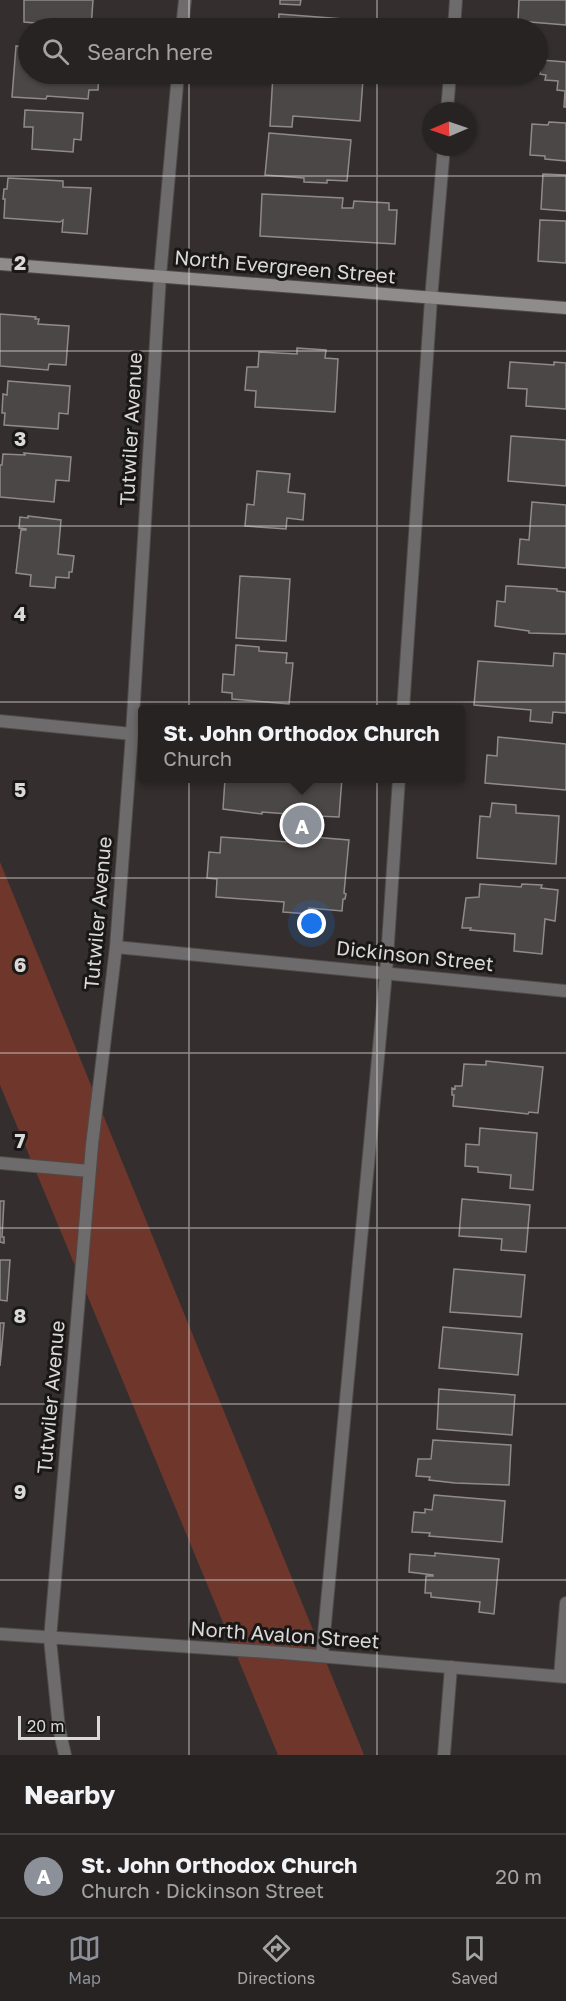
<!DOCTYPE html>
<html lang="en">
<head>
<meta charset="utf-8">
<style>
  :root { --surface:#272322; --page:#332f2f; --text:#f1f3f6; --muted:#a4a4a5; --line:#434040; --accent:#8c9099 }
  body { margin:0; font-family:"Golos Text",sans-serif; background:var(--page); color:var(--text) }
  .compass { position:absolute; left:422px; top:102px; width:54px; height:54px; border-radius:50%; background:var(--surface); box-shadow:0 2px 4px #0004; rotate:268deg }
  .scale { position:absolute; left:18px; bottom:15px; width:82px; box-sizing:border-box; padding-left:6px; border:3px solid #dbd9d8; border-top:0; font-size:16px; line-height:21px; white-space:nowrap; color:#dbd9d8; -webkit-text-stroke:4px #1a1817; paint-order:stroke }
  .you { position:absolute; left:312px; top:924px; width:21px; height:21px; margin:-15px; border:4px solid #fff; border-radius:50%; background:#1a73e8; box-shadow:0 0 0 9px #1a73e833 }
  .badge { display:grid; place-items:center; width:39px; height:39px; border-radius:50%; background:var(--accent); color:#fff; font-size:20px; font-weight:700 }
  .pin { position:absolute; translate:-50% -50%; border:3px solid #fff; box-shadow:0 2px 6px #0006 }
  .popup { position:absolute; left:138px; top:705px; width:327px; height:78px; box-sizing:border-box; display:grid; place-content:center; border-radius:6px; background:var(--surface); filter:drop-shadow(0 2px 4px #0005); font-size:20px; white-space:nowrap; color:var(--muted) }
  .popup b { font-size:22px; color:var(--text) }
  .popup::after { content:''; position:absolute; left:50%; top:100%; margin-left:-12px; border:12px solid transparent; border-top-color:var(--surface) }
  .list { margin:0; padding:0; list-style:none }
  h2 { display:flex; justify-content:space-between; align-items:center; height:78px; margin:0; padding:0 24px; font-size:26px }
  h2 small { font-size:20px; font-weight:400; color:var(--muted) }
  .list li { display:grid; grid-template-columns:39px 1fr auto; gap:18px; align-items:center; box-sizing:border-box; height:84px; padding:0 24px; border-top:2px solid var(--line) }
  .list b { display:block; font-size:22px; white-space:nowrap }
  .list p { margin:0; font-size:20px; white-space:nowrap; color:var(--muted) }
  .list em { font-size:20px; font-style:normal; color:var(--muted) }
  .icon { flex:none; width:33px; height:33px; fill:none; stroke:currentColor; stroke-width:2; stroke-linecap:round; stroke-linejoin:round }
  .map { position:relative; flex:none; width:566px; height:1755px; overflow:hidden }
  .search { position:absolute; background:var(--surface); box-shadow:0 2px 4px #0004; left:18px; right:18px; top:18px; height:66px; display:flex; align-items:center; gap:15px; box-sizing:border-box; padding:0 21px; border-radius:33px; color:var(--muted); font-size:22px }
  .sheet { height:162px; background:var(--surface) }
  nav { display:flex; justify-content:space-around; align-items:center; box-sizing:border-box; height:84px; border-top:2px solid var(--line); background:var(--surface); font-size:16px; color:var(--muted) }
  nav a { display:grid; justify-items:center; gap:3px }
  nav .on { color:var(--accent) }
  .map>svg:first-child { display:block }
</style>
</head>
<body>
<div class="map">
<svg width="566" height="1755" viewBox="0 0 566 1755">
  <rect width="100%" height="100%" fill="#342f2e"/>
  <path fill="#6f372c" d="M 0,862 L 364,1755 L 278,1755 L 0,1085 Z"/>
  <path fill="#4b4746" stroke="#908b8a" stroke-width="1.5" d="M 24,0 L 93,0 L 91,28 L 24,22 Z
    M 280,0 L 301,0 L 300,5 L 280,4 Z
    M 519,0 L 566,0 L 566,25 L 518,21 Z
    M 279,14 L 356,20 L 355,28 L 278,28 Z
    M 16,46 L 28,47 L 28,74 L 99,74 L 98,90 L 89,90 L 88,99 L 47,96 L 46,99 L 12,97 Z
    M 541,60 L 566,62 L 566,107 L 564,107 L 565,91 L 557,90 L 558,81 L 545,80 L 546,75 L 540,74 Z
    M 273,74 L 363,79 L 360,121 L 293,116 L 292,127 L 270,126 Z
    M 25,110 L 83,113 L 81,140 L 74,139 L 73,152 L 32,149 L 33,127 L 24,127 Z
    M 549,122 L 566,123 L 566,161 L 545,159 L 545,156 L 530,155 L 532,124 L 548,125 Z
    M 269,133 L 351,140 L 347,181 L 327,180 L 327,183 L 304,182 L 304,178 L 265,175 Z
    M 543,174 L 566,175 L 566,211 L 541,209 Z
    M 8,178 L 63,181 L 63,187 L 91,188 L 87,234 L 62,232 L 63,220 L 60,222 L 4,218 L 5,199 L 3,199 L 4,189 L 7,189 Z
    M 262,194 L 343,198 L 342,208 L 353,208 L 354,201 L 389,203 L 389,210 L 397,210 L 395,244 L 260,236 Z
    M 540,220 L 566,221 L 566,263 L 538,261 Z
    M 0,314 L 36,317 L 35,319 L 39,319 L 38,324 L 69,326 L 66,365 L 49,364 L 48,370 L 0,366 Z
    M 297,348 L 326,350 L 325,358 L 338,359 L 335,412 L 255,407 L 256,391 L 245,390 L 247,367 L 258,367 L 259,352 L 297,354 Z
    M 510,362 L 554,365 L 554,362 L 566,363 L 566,409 L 526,406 L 527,389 L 508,388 Z
    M 8,381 L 70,386 L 68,414 L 59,413 L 58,429 L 4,425 L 5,413 L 2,413 L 3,394 L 7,395 Z
    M 511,436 L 566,440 L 566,486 L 508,481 Z
    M 24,453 L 71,457 L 69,481 L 56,480 L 54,502 L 0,497 L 0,465 L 2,465 L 3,454 L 25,455 Z
    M 257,471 L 290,474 L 288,492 L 305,494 L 303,520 L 287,518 L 286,529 L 245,526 L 247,504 L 254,505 Z
    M 532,502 L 566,505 L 566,568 L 518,564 L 520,539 L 529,540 Z
    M 28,516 L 61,520 L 58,554 L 74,556 L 72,572 L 69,572 L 69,578 L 56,577 L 55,588 L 30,586 L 31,575 L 16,573 L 21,530 L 26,530 L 26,529 L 19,528 L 20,517 L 28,518 Z
    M 240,576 L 290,579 L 286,641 L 236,638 Z
    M 506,586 L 557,589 L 557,591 L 566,592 L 566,634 L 529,633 L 529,631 L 495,626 L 497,601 L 505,602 Z
    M 236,645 L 259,647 L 259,651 L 287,653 L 286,663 L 293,663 L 289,704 L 232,699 L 232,693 L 222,692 L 223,674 L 234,675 Z
    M 554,653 L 566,654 L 566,713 L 553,712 L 552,723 L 530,721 L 531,710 L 474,705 L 478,661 L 553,666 Z
    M 498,737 L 566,744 L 566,790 L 485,783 L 487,755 L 497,756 Z
    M 342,778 L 339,817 L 316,816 L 313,837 L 349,840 L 344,893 L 346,894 L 345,899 L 343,899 L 342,911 L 309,908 L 309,914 L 283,912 L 284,902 L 216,897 L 217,879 L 207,878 L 209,852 L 220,853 L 221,837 L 288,842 L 289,832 L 287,832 L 288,814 L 262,812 L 262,814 L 223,809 L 225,779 L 220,778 Z
    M 492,803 L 516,805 L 516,813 L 559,816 L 556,864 L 477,858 L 480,816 L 490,817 Z
    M 480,884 L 521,887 L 522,884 L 542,885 L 541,888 L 558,890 L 555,921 L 545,919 L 542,954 L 514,951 L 515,934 L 470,930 L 471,928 L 462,928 L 466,898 L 479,897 Z
    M 486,1061 L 543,1067 L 538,1113 L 529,1112 L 528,1114 L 453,1106 L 454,1095 L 452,1095 L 452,1088 L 455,1089 L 455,1086 L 462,1086 L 464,1064 L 486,1065 Z
    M 480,1128 L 537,1133 L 533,1190 L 510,1188 L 511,1175 L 478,1172 L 478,1167 L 465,1166 L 466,1144 L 479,1145 Z
    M 462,1199 L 530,1205 L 526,1252 L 501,1250 L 502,1239 L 459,1236 Z
    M 0,1201 L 4,1201 L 2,1237 L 4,1237 L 4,1243 L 0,1242 Z
    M 0,1260 L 10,1260 L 7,1301 L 0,1300 Z
    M 454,1269 L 525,1275 L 521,1317 L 450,1312 Z
    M 0,1323 L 4,1323 L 0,1366 Z
    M 443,1327 L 522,1334 L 518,1375 L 439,1368 Z
    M 439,1389 L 515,1395 L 512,1435 L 437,1429 Z
    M 433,1440 L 511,1445 L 509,1485 L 455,1483 L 429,1480 L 430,1477 L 416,1476 L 418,1459 L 431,1459 Z
    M 434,1495 L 505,1501 L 502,1542 L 429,1536 L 430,1533 L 412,1532 L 414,1512 L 425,1513 L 425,1509 L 432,1510 Z
    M 435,1553 L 499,1559 L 494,1614 L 479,1612 L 480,1602 L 431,1597 L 431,1593 L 425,1593 L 426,1576 L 433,1576 L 433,1575 L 409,1572 L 410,1554 L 435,1556 Z"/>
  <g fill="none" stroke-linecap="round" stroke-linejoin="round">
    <g stroke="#4f4a49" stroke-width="14">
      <path id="lane" d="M 454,28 L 456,0
        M 447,111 L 450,74
        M 403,710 L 431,299 L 444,147
        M 322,1656 L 386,973 L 399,778
        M 444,1755 L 451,1667"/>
    </g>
    <g stroke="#4f4a49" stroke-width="14">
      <path id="street" d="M 182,28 L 185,0
        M 0,721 L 132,734
        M 116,947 L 566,991
        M 0,1163 L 89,1171
        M 0,1634 L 283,1653 L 566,1677
        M 560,1676 L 566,1603
        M 65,1755 L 59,1728 L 50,1639 L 92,1145 L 116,947 L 132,734 L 160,276 L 178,74"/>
    </g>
    <g stroke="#4f4a49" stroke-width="14">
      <path id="secondary" d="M 0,264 L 566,308"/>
    </g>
    <use href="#lane" stroke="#6d6b6b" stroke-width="12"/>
    <use href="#street" stroke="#6d6b6b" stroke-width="12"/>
    <use href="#secondary" stroke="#908c8b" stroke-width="12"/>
  </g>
  <path fill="none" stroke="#dbd9d8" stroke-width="1.5" stroke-opacity="0.55" d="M 189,0 L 189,28M 377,0 L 377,28M 189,74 L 189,1755M 377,74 L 377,1755M 0,176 L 566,176M 0,351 L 566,351M 0,526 L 566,526M 0,702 L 566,702M 0,878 L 566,878M 0,1053 L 566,1053M 0,1228 L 566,1228M 0,1404 L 566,1404M 0,1580 L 566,1580"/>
  <g text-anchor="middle" stroke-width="6" stroke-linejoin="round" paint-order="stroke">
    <g font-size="20" fill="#dbd9d8" stroke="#1a1817">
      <text transform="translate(285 267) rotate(5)" y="7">North Evergreen Street</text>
      <text transform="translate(131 429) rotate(-87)" y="7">Tutwiler Avenue</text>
      <text transform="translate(98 913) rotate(-85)" y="7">Tutwiler Avenue</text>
      <text transform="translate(415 956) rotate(6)" y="7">Dickinson Street</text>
      <text transform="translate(51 1397) rotate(-85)" y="7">Tutwiler Avenue</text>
      <text transform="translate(285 1635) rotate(4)" y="7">North Avalon Street</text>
    </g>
  </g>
  <g font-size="20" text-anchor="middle" font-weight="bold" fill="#dbd9d8" stroke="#1a1817" stroke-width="6" stroke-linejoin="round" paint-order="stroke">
    <text x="20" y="270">2</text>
    <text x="20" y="446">3</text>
    <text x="20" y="621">4</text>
    <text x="20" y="797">5</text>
    <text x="20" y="972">6</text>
    <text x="20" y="1148">7</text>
    <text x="20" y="1323">8</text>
    <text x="20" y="1499">9</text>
  </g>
</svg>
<svg class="compass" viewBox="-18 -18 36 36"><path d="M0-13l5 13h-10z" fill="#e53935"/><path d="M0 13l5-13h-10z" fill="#a4a4a5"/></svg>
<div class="scale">20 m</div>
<div class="you"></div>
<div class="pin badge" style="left:302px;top:825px">A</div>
<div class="popup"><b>St. John Orthodox Church</b>Church</div>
<div class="search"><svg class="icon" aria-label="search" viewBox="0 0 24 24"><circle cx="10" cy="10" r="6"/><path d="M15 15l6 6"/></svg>Search here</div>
</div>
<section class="sheet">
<h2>Nearby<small></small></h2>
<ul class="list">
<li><span class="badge">A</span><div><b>St. John Orthodox Church</b><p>Church · Dickinson Street</p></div><em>20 m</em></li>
</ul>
</section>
<nav>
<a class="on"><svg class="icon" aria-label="map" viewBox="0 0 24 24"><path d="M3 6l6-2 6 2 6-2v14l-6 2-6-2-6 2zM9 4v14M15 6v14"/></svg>Map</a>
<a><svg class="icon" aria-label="directions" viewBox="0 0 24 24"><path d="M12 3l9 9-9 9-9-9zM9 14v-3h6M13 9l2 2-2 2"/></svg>Directions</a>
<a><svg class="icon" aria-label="saved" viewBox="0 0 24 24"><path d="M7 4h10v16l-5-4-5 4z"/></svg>Saved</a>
</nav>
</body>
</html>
